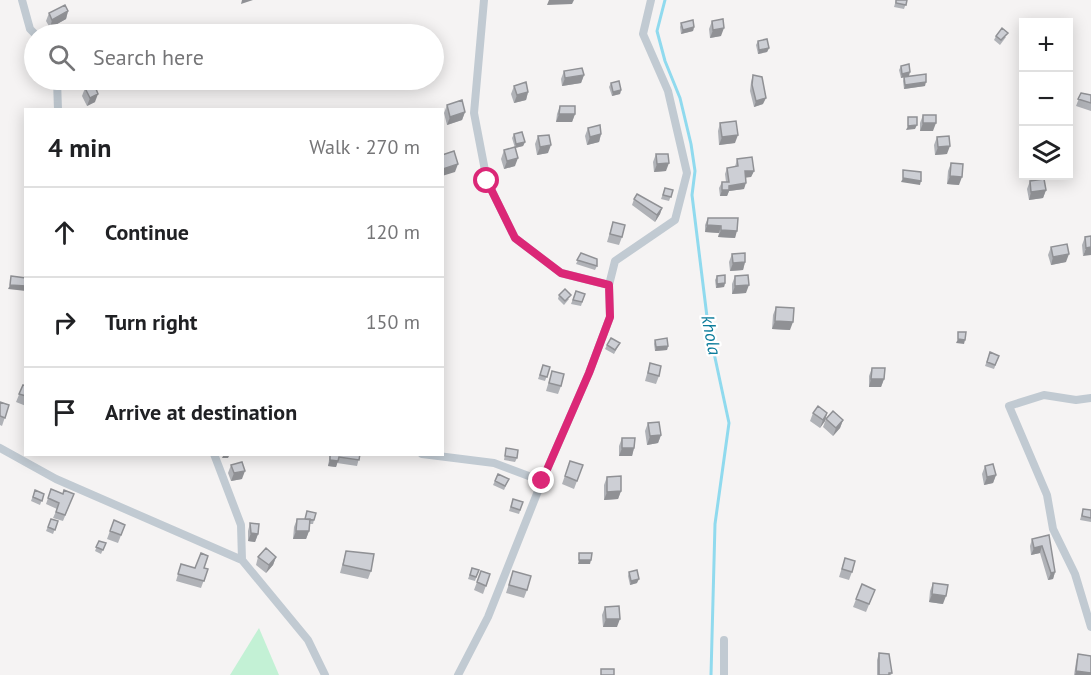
<!DOCTYPE html>
<html lang="en">
<head>
<meta charset="utf-8">
<style>
  :root { --surface:#fff; --page:#f2f2f2; --text:#202124; --muted:#757577; --line:#e0e0e0 }
  body { margin:0; font-family:"PT Sans",sans-serif; background:var(--page); color:var(--text) }
  .controls { position:absolute; right:18px; top:18px; display:grid; overflow:hidden; border-radius:0px; box-shadow:0 3px 15px #0003 }
  .controls button { width:54px; height:54px; display:grid; place-items:center; padding:0; border:0; border-bottom:2px solid var(--line); background:var(--surface); color:var(--text); font:30px sans-serif }
  .stop { position:absolute; width:18px; height:18px; margin:-14px; border:4px solid #db2777; border-radius:50%; background:#fff }
  .stop.end { background:#db2777; border-color:#fff; box-shadow:0 2px 6px #0008 }
  .list { margin:0; padding:0; list-style:none }
  h2 { display:flex; justify-content:space-between; align-items:center; height:78px; margin:0; padding:0 24px; font-size:26px }
  h2 small { font-size:20px; font-weight:400; color:var(--muted) }
  .list li { display:grid; grid-template-columns:39px 1fr auto; gap:18px; align-items:center; box-sizing:border-box; height:90px; padding:0 24px; border-top:2px solid var(--line) }
  .list b { display:block; font-size:22px; white-space:nowrap }
  .list em { font-size:20px; font-style:normal; color:var(--muted) }
  .icon { flex:none; width:33px; height:33px; fill:none; stroke:currentColor; stroke-width:2; stroke-linecap:round; stroke-linejoin:round }
  .map { position:relative; flex:none; width:1091px; height:675px; overflow:hidden }
  .search { position:absolute; background:var(--surface); box-shadow:0 3px 15px #0003; left:24px; top:24px; width:420px; height:66px; display:flex; align-items:center; gap:15px; box-sizing:border-box; padding:0 21px; border-radius:33px; color:var(--muted); font-size:22px }
  .panel { position:absolute; background:var(--surface); box-shadow:0 3px 15px #0003; left:24px; top:108px; width:420px; height:348px; border-radius:0px }
  .map>svg:first-child { display:block }
</style>
</head>
<body>
<div class="map">
<svg width="1091" height="675" viewBox="0 0 1091 675">
  <rect width="100%" height="100%" fill="#f5f3f3"/>
  <path fill="#c3f1d5" d="M 259,628 L 279,675 L 230,675 Z"/>
  <g fill="none" stroke-linecap="round" stroke-linejoin="round">
    <path stroke="#90daee" stroke-width="3" d="M 665,0 L 657,31 L 665,61 L 680,98 L 691,144 L 695,171 L 692,195 L 708,325 L 729,423 L 715,524 L 711,675"/>
    <path stroke="#c1cad2" stroke-width="8" d="M 22,0 L 30,29 L 35,34
      M 484,0 L 474,113 L 487,181 L 515,238 L 561,273 L 609,285
      M 57,80 L 58,110
      M 1091,398 L 1076,400 L 1044,395 L 1009,406 L 1047,495 L 1053,529 L 1075,574 L 1091,627
      M 0,448 L 56,479 L 242,560 L 308,640 L 325,675
      M 214,454 L 241,525 L 242,560
      M 422,454 L 494,463 L 542,481
      M 458,675 L 488,617 L 542,481 L 589,373 L 610,317 L 609,285 L 615,261 L 675,220 L 687,173 L 668,91 L 643,34 L 651,0
      M 724,675 L 724,640"/>
  </g>
  <path fill="#b0b2b7" d="M 896,0 L 907,0 L 904,9 L 894,7 Z
    M 68,11 L 66,19 L 50,28 L 46,21 L 49,13 Z
    M 712,21 L 721,36 L 710,38 L 709,29 Z
    M 681,23 L 694,27 L 693,31 L 681,34 L 680,27 Z
    M 996,36 L 1006,37 L 1000,45 L 994,40 Z
    M 758,41 L 769,48 L 767,52 L 758,54 L 756,45 Z
    M 901,66 L 909,76 L 925,86 L 904,89 L 903,81 L 904,77 L 901,78 L 899,70 Z
    M 564,71 L 584,75 L 581,83 L 562,86 L 561,79 Z
    M 753,75 L 763,104 L 754,107 L 750,91 L 751,82 Z
    M 611,83 L 621,90 L 620,94 L 612,96 L 609,87 Z
    M 514,86 L 528,92 L 526,100 L 514,103 L 511,94 Z
    M 85,88 L 95,102 L 87,106 L 82,96 Z
    M 1081,93 L 1091,95 L 1091,111 L 1076,106 Z
    M 447,105 L 465,112 L 462,120 L 447,125 L 444,113 Z
    M 560,106 L 575,114 L 572,122 L 556,122 L 557,114 Z
    M 923,115 L 933,131 L 920,131 L 920,123 Z
    M 720,123 L 735,143 L 719,145 L 718,131 Z
    M 588,128 L 601,134 L 599,142 L 587,145 L 585,136 Z
    M 514,134 L 525,142 L 523,146 L 515,148 L 512,138 Z
    M 538,136 L 548,153 L 537,155 L 535,144 Z
    M 937,137 L 947,154 L 935,155 L 934,145 Z
    M 504,150 L 515,166 L 504,169 L 501,159 Z
    M 656,154 L 666,171 L 654,172 L 653,162 Z
    M 737,159 L 754,171 L 751,177 L 745,177 L 744,189 L 729,191 L 727,196 L 720,196 L 719,188 L 722,182 L 726,182 L 725,174 L 727,168 L 735,167 Z
    M 951,163 L 959,185 L 947,184 L 948,171 Z
    M 1030,181 L 1046,190 L 1043,198 L 1029,200 L 1027,189 Z
    M 665,188 L 673,190 L 669,201 L 661,199 Z
    M 634,199 L 662,208 L 660,214 L 655,222 L 632,205 Z
    M 708,218 L 738,218 L 735,238 L 718,237 L 719,233 L 705,232 L 705,225 Z
    M 613,222 L 622,237 L 619,245 L 607,242 Z
    M 1091,236 L 1083,256 L 1082,245 L 1085,237 Z
    M 1051,247 L 1066,262 L 1051,265 L 1048,255 Z
    M 581,253 L 597,266 L 595,270 L 576,264 Z
    M 732,254 L 745,262 L 743,270 L 730,271 L 729,262 Z
    M 717,276 L 725,283 L 724,287 L 716,288 L 715,280 Z
    M 735,276 L 746,293 L 732,294 L 732,284 Z
    M 576,291 L 585,294 L 581,306 L 571,304 Z
    M 559,295 L 569,299 L 564,305 L 558,299 Z
    M 776,307 L 790,330 L 772,329 L 773,315 Z
    M 655,340 L 668,346 L 667,350 L 655,351 L 654,344 Z
    M 620,343 L 614,354 L 605,349 L 607,345 Z
    M 990,352 L 999,356 L 994,369 L 985,366 Z
    M 650,363 L 659,376 L 656,384 L 645,381 Z
    M 543,365 L 550,367 L 545,381 L 538,379 Z
    M 872,368 L 884,379 L 881,387 L 869,387 L 869,376 Z
    M 552,371 L 561,386 L 558,394 L 546,391 Z
    M 23,385 L 26,386 L 26,406 L 16,402 Z
    M 0,402 L 9,405 L 2,426 L 0,425 Z
    M 813,413 L 827,413 L 825,421 L 820,428 L 810,421 Z
    M 826,419 L 843,420 L 840,428 L 833,436 L 823,427 Z
    M 648,423 L 661,435 L 658,443 L 647,445 L 645,431 Z
    M 622,438 L 634,448 L 632,456 L 619,456 L 619,446 Z
    M 506,448 L 517,458 L 515,462 L 504,460 Z
    M 330,454 L 360,454 L 357,466 L 337,463 L 336,467 L 328,466 Z
    M 570,461 L 583,465 L 574,489 L 562,484 Z
    M 231,465 L 242,479 L 231,481 L 228,473 Z
    M 985,466 L 996,475 L 993,483 L 984,485 L 982,474 Z
    M 498,474 L 509,479 L 504,490 L 493,485 Z
    M 607,477 L 621,491 L 618,499 L 604,500 L 604,485 Z
    M 51,489 L 63,494 L 74,494 L 63,521 L 53,518 L 57,509 L 46,504 Z
    M 35,490 L 44,494 L 40,505 L 31,501 Z
    M 513,499 L 523,502 L 519,514 L 509,511 Z
    M 1083,509 L 1091,510 L 1091,522 L 1080,520 Z
    M 307,511 L 314,520 L 313,524 L 310,524 L 309,531 L 306,539 L 293,539 L 294,527 L 297,519 L 305,519 Z
    M 51,519 L 58,521 L 53,534 L 46,531 Z
    M 114,520 L 125,525 L 118,543 L 107,539 Z
    M 250,523 L 258,534 L 255,542 L 248,541 L 248,531 Z
    M 1049,535 L 1055,572 L 1053,579 L 1048,580 L 1040,553 L 1031,555 L 1030,546 L 1032,539 Z
    M 99,541 L 106,543 L 101,554 L 95,551 Z
    M 346,551 L 371,571 L 368,579 L 340,573 Z
    M 258,557 L 276,557 L 273,565 L 266,573 L 256,565 Z
    M 845,558 L 852,572 L 849,580 L 839,577 Z
    M 181,564 L 195,568 L 204,568 L 208,569 L 201,588 L 176,581 Z
    M 472,568 L 479,570 L 475,581 L 468,579 Z
    M 481,571 L 490,574 L 483,594 L 474,590 Z
    M 513,571 L 527,590 L 524,598 L 506,593 Z
    M 629,572 L 637,583 L 630,585 L 628,576 Z
    M 933,583 L 943,604 L 929,602 L 930,591 Z
    M 862,584 L 875,590 L 866,612 L 853,607 Z
    M 605,607 L 617,627 L 603,627 L 602,615 Z
    M 879,653 L 892,673 L 891,675 L 877,675 L 877,660 Z
    M 1078,654 L 1091,675 L 1074,675 L 1076,662 Z"/>
  <path fill="#909195" d="M 242,0 L 253,0 L 241,4 Z
    M 549,0 L 574,0 L 572,4 L 547,5 Z
    M 68,11 L 66,19 L 50,28 L 52,20 Z
    M 694,27 L 693,31 L 681,34 L 683,30 Z
    M 724,28 L 721,36 L 710,38 L 713,30 Z
    M 769,48 L 767,52 L 758,54 L 759,50 Z
    M 910,72 L 909,76 L 901,78 L 902,74 Z
    M 584,75 L 581,83 L 562,86 L 565,78 Z
    M 926,82 L 925,86 L 904,89 L 905,85 Z
    M 75,83 L 74,87 L 64,89 L 66,85 Z
    M 621,90 L 620,94 L 612,96 L 613,92 Z
    M 528,92 L 526,100 L 514,103 L 517,95 Z
    M 98,94 L 95,102 L 87,106 L 90,98 Z
    M 766,98 L 763,104 L 754,107 L 756,101 Z
    M 465,112 L 462,120 L 447,125 L 450,117 Z
    M 559,114 L 575,114 L 572,122 L 556,122 Z
    M 923,123 L 936,123 L 933,131 L 920,131 Z
    M 917,125 L 915,129 L 906,130 L 908,126 Z
    M 601,134 L 599,142 L 587,145 L 590,137 Z
    M 738,135 L 735,143 L 719,145 L 722,137 Z
    M 525,142 L 523,146 L 515,148 L 516,144 Z
    M 551,145 L 548,153 L 537,155 L 540,147 Z
    M 950,146 L 947,154 L 935,155 L 938,147 Z
    M 518,158 L 515,166 L 504,169 L 507,161 Z
    M 669,163 L 666,171 L 654,172 L 657,164 Z
    M 458,164 L 455,172 L 442,176 L 443,169 Z
    M 745,171 L 754,171 L 751,177 L 743,178 Z
    M 950,176 L 962,177 L 959,185 L 947,184 Z
    M 903,178 L 921,181 L 920,185 L 901,182 Z
    M 746,183 L 744,189 L 729,191 L 727,196 L 720,196 L 722,190 L 729,186 Z
    M 1046,190 L 1043,198 L 1029,200 L 1031,192 Z
    M 662,208 L 660,214 L 655,222 L 657,215 Z
    M 707,225 L 721,226 L 719,233 L 705,232 Z
    M 721,230 L 737,231 L 735,238 L 718,237 Z
    M 1091,247 L 1091,255 L 1083,256 L 1086,248 Z
    M 1069,254 L 1066,262 L 1051,265 L 1053,257 Z
    M 745,262 L 743,270 L 730,271 L 733,263 Z
    M 725,283 L 724,287 L 716,288 L 717,284 Z
    M 10,285 L 26,286 L 26,291 L 8,289 Z
    M 749,285 L 746,293 L 732,294 L 735,286 Z
    M 775,321 L 793,322 L 790,330 L 772,329 Z
    M 958,339 L 965,340 L 964,344 L 956,343 Z
    M 668,346 L 667,350 L 655,351 L 656,347 Z
    M 871,379 L 884,379 L 881,387 L 869,387 Z
    M 827,413 L 825,421 L 820,428 L 823,420 Z
    M 843,420 L 840,428 L 833,436 L 836,428 Z
    M 661,435 L 658,443 L 647,445 L 650,436 Z
    M 622,448 L 634,448 L 632,456 L 619,456 Z
    M 224,454 L 230,454 L 228,458 L 222,458 Z
    M 330,460 L 338,461 L 336,467 L 328,466 Z
    M 245,471 L 242,479 L 231,481 L 234,473 Z
    M 996,475 L 993,483 L 984,485 L 987,477 Z
    M 621,491 L 618,499 L 604,500 L 607,492 Z
    M 296,531 L 309,531 L 306,539 L 293,539 Z
    M 251,533 L 258,534 L 255,542 L 248,541 Z
    M 1042,546 L 1040,553 L 1031,555 L 1034,548 Z
    M 276,557 L 273,565 L 266,573 L 269,565 Z
    M 579,560 L 591,560 L 590,564 L 578,564 Z
    M 1055,572 L 1053,579 L 1048,580 L 1051,573 Z
    M 639,579 L 637,583 L 630,585 L 631,581 Z
    M 932,594 L 946,596 L 943,604 L 929,602 Z
    M 606,619 L 620,619 L 617,627 L 603,627 Z
    M 1076,671 L 1091,673 L 1091,675 L 1075,675 Z"/>
  <path fill="#cdcfd5" stroke="#909195" stroke-width="1.5" d="M 896,0 L 907,0 L 906,5 L 896,3 Z
    M 65,5 L 68,11 L 52,20 L 49,13 Z
    M 723,19 L 724,28 L 713,30 L 712,21 Z
    M 693,20 L 694,27 L 683,30 L 681,23 Z
    M 1002,28 L 1008,33 L 1001,40 L 996,36 Z
    M 767,39 L 769,48 L 759,50 L 758,41 Z
    M 909,64 L 910,72 L 902,74 L 901,66 Z
    M 582,68 L 584,75 L 565,78 L 564,71 Z
    M 926,74 L 926,82 L 905,85 L 904,77 Z
    M 753,75 L 762,77 L 766,98 L 756,101 L 752,85 Z
    M 65,80 L 74,80 L 75,83 L 66,85 Z
    M 619,81 L 621,90 L 613,92 L 611,83 Z
    M 526,82 L 528,92 L 517,95 L 514,86 Z
    M 94,84 L 98,94 L 90,98 L 85,88 Z
    M 1081,93 L 1091,95 L 1091,103 L 1078,99 Z
    M 462,100 L 465,112 L 450,117 L 447,105 Z
    M 560,106 L 575,106 L 575,114 L 559,114 Z
    M 923,115 L 936,115 L 936,123 L 923,123 Z
    M 908,117 L 917,117 L 917,125 L 908,126 Z
    M 736,121 L 738,135 L 722,137 L 720,123 Z
    M 600,125 L 601,134 L 590,137 L 588,128 Z
    M 522,132 L 525,142 L 516,144 L 514,134 Z
    M 549,135 L 551,145 L 540,147 L 538,136 Z
    M 949,136 L 950,146 L 938,147 L 937,137 Z
    M 515,147 L 518,158 L 507,161 L 504,150 Z
    M 454,151 L 458,164 L 443,169 L 442,155 Z
    M 656,154 L 668,154 L 669,163 L 657,164 Z
    M 752,157 L 754,171 L 745,171 L 746,183 L 729,186 L 729,190 L 722,190 L 722,182 L 729,182 L 727,168 L 738,166 L 737,159 Z
    M 951,163 L 963,164 L 962,177 L 950,176 Z
    M 903,170 L 921,172 L 921,181 L 903,178 Z
    M 1044,179 L 1046,190 L 1031,192 L 1030,181 Z
    M 665,188 L 673,190 L 671,197 L 663,195 Z
    M 637,194 L 662,208 L 657,215 L 634,199 Z
    M 708,218 L 738,218 L 737,231 L 721,230 L 721,226 L 707,225 Z
    M 613,222 L 625,225 L 622,237 L 610,234 Z
    M 1091,236 L 1091,247 L 1086,248 L 1085,237 Z
    M 1067,244 L 1069,254 L 1053,257 L 1051,247 Z
    M 581,253 L 597,259 L 597,266 L 577,260 Z
    M 745,253 L 745,262 L 733,263 L 732,254 Z
    M 725,275 L 725,283 L 717,284 L 717,276 Z
    M 748,275 L 749,285 L 735,286 L 735,276 Z
    M 11,276 L 26,278 L 26,286 L 10,285 Z
    M 565,289 L 571,295 L 565,301 L 559,295 Z
    M 576,291 L 585,294 L 582,302 L 573,300 Z
    M 776,307 L 794,308 L 793,322 L 775,321 Z
    M 958,332 L 966,332 L 965,340 L 958,339 Z
    M 611,338 L 620,343 L 615,350 L 607,345 Z
    M 667,338 L 668,346 L 656,347 L 655,340 Z
    M 990,352 L 999,356 L 995,365 L 987,362 Z
    M 650,363 L 661,366 L 659,376 L 648,373 Z
    M 543,365 L 550,367 L 547,377 L 540,375 Z
    M 872,368 L 885,368 L 884,379 L 871,379 Z
    M 552,371 L 564,374 L 561,386 L 549,383 Z
    M 23,385 L 26,386 L 26,396 L 19,394 Z
    M 0,402 L 9,405 L 5,418 L 0,416 Z
    M 818,406 L 827,413 L 823,420 L 813,413 Z
    M 833,411 L 843,420 L 836,428 L 826,419 Z
    M 659,422 L 661,435 L 650,436 L 648,423 Z
    M 622,438 L 635,438 L 634,448 L 622,448 Z
    M 506,448 L 518,450 L 517,458 L 505,456 Z
    M 330,454 L 360,454 L 359,460 L 339,457 L 338,461 L 330,460 Z
    M 570,461 L 583,465 L 577,481 L 565,476 Z
    M 242,462 L 245,471 L 234,473 L 231,465 Z
    M 993,464 L 996,475 L 987,477 L 985,466 Z
    M 498,474 L 509,479 L 505,486 L 495,481 Z
    M 621,476 L 621,491 L 607,492 L 607,477 Z
    M 51,489 L 63,494 L 64,490 L 74,494 L 65,515 L 56,512 L 59,503 L 48,498 Z
    M 35,490 L 44,494 L 42,501 L 33,497 Z
    M 513,499 L 523,502 L 520,510 L 511,507 Z
    M 1083,509 L 1091,510 L 1091,518 L 1082,516 Z
    M 307,511 L 316,513 L 314,520 L 305,519 Z
    M 51,519 L 58,521 L 55,530 L 48,527 Z
    M 297,519 L 310,519 L 309,531 L 296,531 Z
    M 114,520 L 125,525 L 121,535 L 110,531 Z
    M 250,523 L 259,524 L 258,534 L 251,533 Z
    M 1049,535 L 1055,572 L 1051,573 L 1042,546 L 1034,548 L 1032,539 Z
    M 99,541 L 106,543 L 103,550 L 96,547 Z
    M 266,548 L 276,557 L 269,565 L 258,557 Z
    M 346,551 L 374,554 L 371,571 L 343,565 Z
    M 201,553 L 208,556 L 204,568 L 208,569 L 204,581 L 178,574 L 181,564 L 195,568 Z
    M 579,553 L 592,553 L 591,560 L 579,560 Z
    M 845,558 L 855,561 L 852,572 L 842,569 Z
    M 472,568 L 479,570 L 476,577 L 470,575 Z
    M 637,570 L 639,579 L 631,581 L 629,572 Z
    M 481,571 L 490,574 L 486,586 L 477,582 Z
    M 513,571 L 531,576 L 527,590 L 509,585 Z
    M 933,583 L 948,585 L 946,596 L 932,594 Z
    M 862,584 L 875,590 L 869,604 L 856,599 Z
    M 619,606 L 620,619 L 606,619 L 605,607 Z
    M 879,653 L 889,654 L 892,673 L 889,673 L 889,675 L 879,675 Z
    M 1078,654 L 1091,656 L 1091,673 L 1076,671 Z
    M 601,669 L 614,669 L 614,675 L 601,675 Z"/>
  <g fill="none" stroke-linecap="round" stroke-linejoin="round">
    <path stroke="#db2777" stroke-width="8" d="M 487,181 L 515,238 L 561,273 L 609,285 L 610,317 L 589,373 L 542,481"/>
  </g>
  <g text-anchor="middle" stroke-width="4.5" stroke-linejoin="round" paint-order="stroke">
    <g font-size="18" font-style="italic" fill="#0c7c9b" stroke="#fff">
      <text transform="translate(711 335) rotate(79)" y="6">khola</text>
    </g>
  </g>
</svg>
<div class="controls">
<button>+</button>
<button>−</button>
<button><svg class="icon" aria-label="layers" viewBox="0 0 24 24"><path d="M12 4l9 5-9 5-9-5zM3 14l9 5 9-5"/></svg></button>
</div>
<div class="stop" style="left:487px;top:181px"></div>
<div class="stop end" style="left:542px;top:481px"></div>
<div class="search"><svg class="icon" aria-label="search" viewBox="0 0 24 24"><circle cx="10" cy="10" r="6"/><path d="M15 15l6 6"/></svg>Search here</div>
<section class="panel">
<h2>4 min<small>Walk · 270 m</small></h2>
<ul class="list">
<li><svg class="icon" aria-label="ahead" viewBox="0 0 24 24"><path d="M12 20V5M6 11l6-6 6 6"/></svg><div><b>Continue</b></div><em>120 m</em></li>
<li><svg class="icon" aria-label="right" viewBox="0 0 24 24"><path d="M7 20v-9h11M14 6l5 5-5 5"/></svg><div><b>Turn right</b></div><em>150 m</em></li>
<li><svg class="icon" aria-label="arrive" viewBox="0 0 24 24"><path d="M6 21V4h12l-3 4 3 4H6"/></svg><div><b>Arrive at destination</b></div></li>
</ul>
</section>
</div>
</body>
</html>
